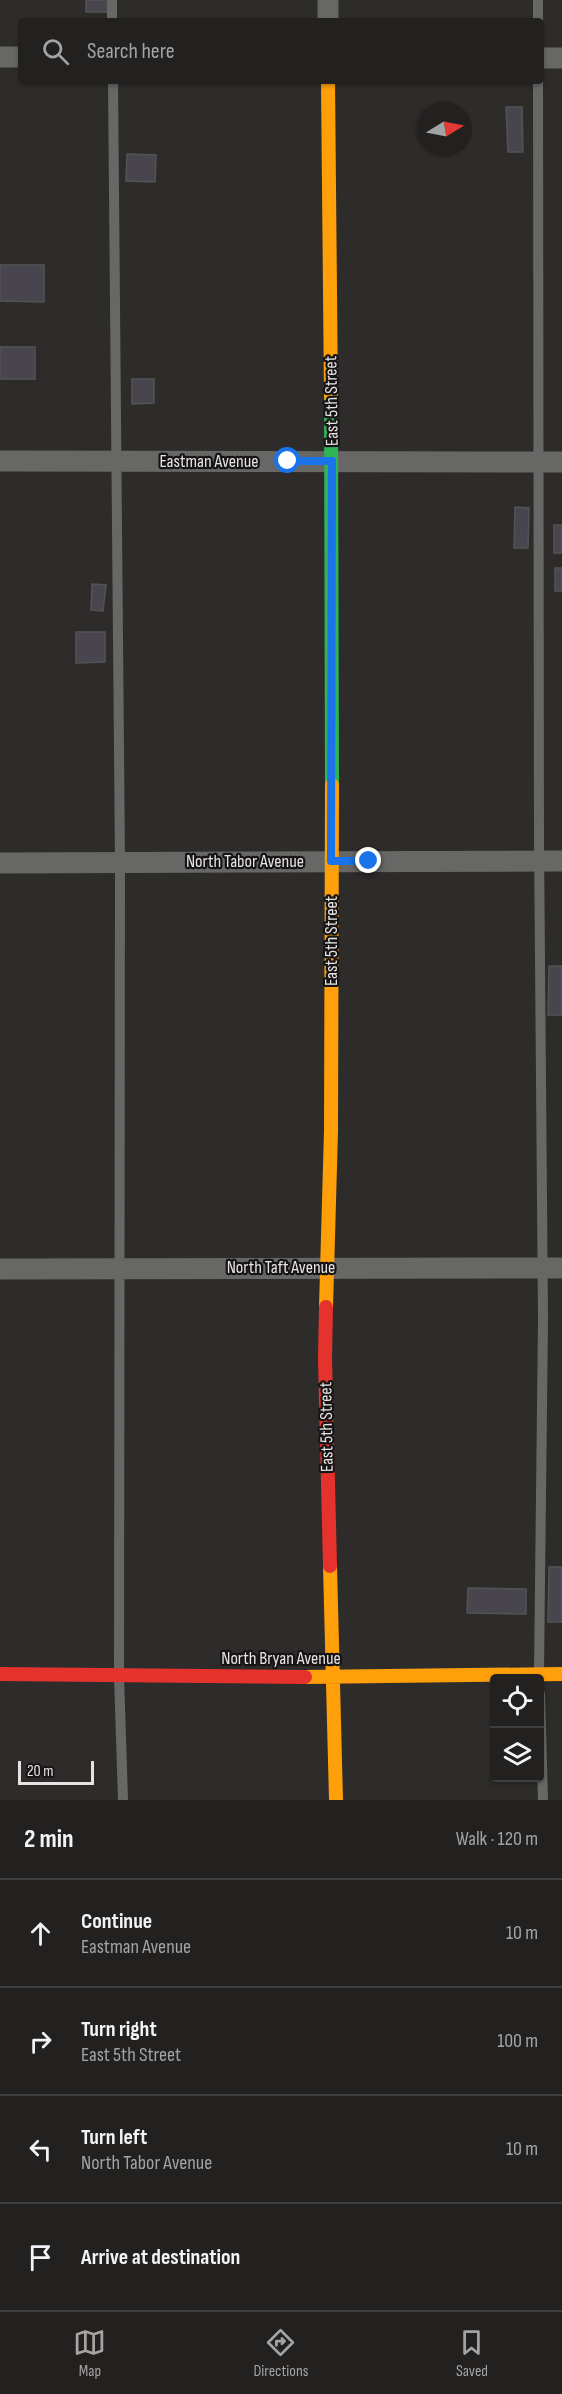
<!DOCTYPE html>
<html lang="en">
<head>
<meta charset="utf-8">
<style>
  :root { --surface:#222120; --page:#2e2e2d; --text:#f1f3f6; --muted:#a2a3a5; --line:#3f3e3e; --accent:#a6a4a3 }
  body { margin:0; font-family:"Sofia Sans Condensed",sans-serif; background:var(--page); color:var(--text) }
  .controls { position:absolute; right:18px; bottom:18px; display:grid; overflow:hidden; border-radius:6px; box-shadow:0 2px 4px #0004 }
  .controls button { width:54px; height:54px; display:grid; place-items:center; padding:0; border:0; border-bottom:2px solid var(--line); background:var(--surface); color:var(--text); font:30px sans-serif }
  .compass { position:absolute; left:418px; top:102px; width:54px; height:54px; border-radius:50%; background:var(--surface); box-shadow:0 2px 4px #0004; rotate:80deg }
  .scale { position:absolute; left:18px; bottom:15px; width:76px; box-sizing:border-box; padding-left:6px; border:3px solid #e6e4e3; border-top:0; font-size:16px; line-height:21px; white-space:nowrap; color:#e6e4e3; -webkit-text-stroke:4px #161414; paint-order:stroke }
  .stop { position:absolute; width:18px; height:18px; margin:-14px; border:4px solid #1a73e8; border-radius:50%; background:#fff }
  .stop.end { background:#1a73e8; border-color:#fff; box-shadow:0 2px 6px #0008 }
  .list { margin:0; padding:0; list-style:none }
  h2 { display:flex; justify-content:space-between; align-items:center; height:78px; margin:0; padding:0 24px; font-size:26px }
  h2 small { font-size:20px; font-weight:400; color:var(--muted) }
  .list li { display:grid; grid-template-columns:39px 1fr auto; gap:18px; align-items:center; box-sizing:border-box; height:108px; padding:0 24px; border-top:2px solid var(--line) }
  .list b { display:block; font-size:22px; white-space:nowrap }
  .list p { margin:0; font-size:20px; white-space:nowrap; color:var(--muted) }
  .list em { font-size:20px; font-style:normal; color:var(--muted) }
  .icon { flex:none; width:33px; height:33px; fill:none; stroke:currentColor; stroke-width:2; stroke-linecap:round; stroke-linejoin:round }
  .map { position:relative; flex:none; width:562px; height:1800px; overflow:hidden }
  .search { position:absolute; background:var(--surface); box-shadow:0 2px 4px #0004; left:18px; right:18px; top:18px; height:66px; display:flex; align-items:center; gap:15px; box-sizing:border-box; padding:0 21px; border-radius:6px; color:var(--muted); font-size:22px }
  .sheet { height:510px; background:var(--surface) }
  nav { display:flex; justify-content:space-around; align-items:center; box-sizing:border-box; height:84px; border-top:2px solid var(--line); background:var(--surface); font-size:16px; color:var(--muted) }
  nav a { display:grid; justify-items:center; gap:3px }
  nav .on { color:var(--accent) }
  .map>svg:first-child { display:block }
</style>
</head>
<body>
<div class="map">
<svg width="562" height="1800" viewBox="0 0 562 1800">
  <rect width="100%" height="100%" fill="#2e2c2b"/>
  <path fill="#48454e" stroke="#545354" stroke-width="1.5" d="M 86,0 L 109,0 L 109,12 L 86,12 Z
    M 506,107 L 522,107 L 523,152 L 508,152 Z
    M 127,154 L 156,155 L 155,182 L 126,181 Z
    M 0,265 L 44,265 L 44,302 L 0,301 Z
    M 0,347 L 35,347 L 35,379 L 0,379 Z
    M 132,379 L 154,379 L 154,403 L 132,404 Z
    M 515,507 L 529,508 L 528,548 L 514,548 Z
    M 554,525 L 562,525 L 562,553 L 554,553 Z
    M 555,568 L 562,568 L 562,591 L 555,591 Z
    M 92,584 L 106,585 L 103,611 L 91,610 Z
    M 76,632 L 105,632 L 105,662 L 76,663 Z
    M 549,966 L 562,966 L 562,1015 L 548,1015 Z
    M 549,1567 L 562,1567 L 562,1622 L 548,1622 Z
    M 468,1588 L 526,1589 L 526,1614 L 467,1613 Z"/>
  <g fill="none" stroke-linecap="round" stroke-linejoin="round">
    <path stroke="#676766" stroke-width="10" d="M 112,0 L 112,21
      M 538,21 L 538,0
      M 113,81 L 120,862 L 119,1676 L 123,1800
      M 538,81 L 539,841 L 543,1319 L 539,1672
      M 540,1694 L 543,1800"/>
    <path stroke="#676766" stroke-width="21" d="M 328,0 L 328,21
      M 0,57 L 21,57
      M 541,58 L 562,58
      M 0,461 L 562,462
      M 0,863 L 562,861
      M 0,1269 L 562,1268"/>
    <path stroke="#30b455" stroke-width="14" d="M 331,397 L 332,785"/>
    <path stroke="#ff9f0a" stroke-width="14" d="M 328,81 L 331,397
      M 326,1307 L 331,1131 L 332,785
      M 330,1566 L 336,1800
      M 305,1677 L 562,1674"/>
    <path stroke="#e5322d" stroke-width="14" d="M 326,1307 L 325,1358 L 330,1566
      M 0,1674 L 305,1677"/>
  </g>
  <g fill="none" stroke-linecap="round" stroke-linejoin="round">
    <path stroke="#1a73e8" stroke-width="8" d="M 288,461 L 332,461 L 331,861 L 369,861"/>
  </g>
  <g text-anchor="middle" stroke-width="4.5" stroke-linejoin="round" paint-order="stroke">
    <g font-size="18" fill="#e6e4e3" stroke="#161414">
      <text transform="translate(331 401) rotate(-91)" y="6">East 5th Street</text>
      <text x="209" y="467">Eastman Avenue</text>
      <text x="245" y="867">North Tabor Avenue</text>
      <text transform="translate(331 941) rotate(-90)" y="6">East 5th Street</text>
      <text x="281" y="1273">North Taft Avenue</text>
      <text transform="translate(326 1427) rotate(-91)" y="6">East 5th Street</text>
      <text x="281" y="1664">North Bryan Avenue</text>
    </g>
  </g>
</svg>
<div class="controls">
<button><svg class="icon" aria-label="locate" viewBox="0 0 24 24"><circle cx="12" cy="12" r="6"/><path d="M12 2v4M12 18v4M2 12h4M18 12h4"/></svg></button>
<button><svg class="icon" aria-label="layers" viewBox="0 0 24 24"><path d="M12 4l9 5-9 5-9-5zM3 14l9 5 9-5"/></svg></button>
</div>
<svg class="compass" viewBox="-18 -18 36 36"><path d="M0-13l5 13h-10z" fill="#e53935"/><path d="M0 13l5-13h-10z" fill="#a2a3a5"/></svg>
<div class="scale">20 m</div>
<div class="stop" style="left:288px;top:461px"></div>
<div class="stop end" style="left:369px;top:861px"></div>
<div class="search"><svg class="icon" aria-label="search" viewBox="0 0 24 24"><circle cx="10" cy="10" r="6"/><path d="M15 15l6 6"/></svg>Search here</div>
</div>
<section class="sheet">
<h2>2 min<small>Walk · 120 m</small></h2>
<ul class="list">
<li><svg class="icon" aria-label="ahead" viewBox="0 0 24 24"><path d="M12 20V5M6 11l6-6 6 6"/></svg><div><b>Continue</b><p>Eastman Avenue</p></div><em>10 m</em></li>
<li><svg class="icon" aria-label="right" viewBox="0 0 24 24"><path d="M7 20v-9h11M14 6l5 5-5 5"/></svg><div><b>Turn right</b><p>East 5th Street</p></div><em>100 m</em></li>
<li><svg class="icon" aria-label="left" viewBox="0 0 24 24"><path d="M17 20v-9H6M10 6l-5 5 5 5"/></svg><div><b>Turn left</b><p>North Tabor Avenue</p></div><em>10 m</em></li>
<li><svg class="icon" aria-label="arrive" viewBox="0 0 24 24"><path d="M6 21V4h12l-3 4 3 4H6"/></svg><div><b>Arrive at destination</b></div></li>
</ul>
</section>
<nav>
<a class="on"><svg class="icon" aria-label="map" viewBox="0 0 24 24"><path d="M3 6l6-2 6 2 6-2v14l-6 2-6-2-6 2zM9 4v14M15 6v14"/></svg>Map</a>
<a><svg class="icon" aria-label="directions" viewBox="0 0 24 24"><path d="M12 3l9 9-9 9-9-9zM9 14v-3h6M13 9l2 2-2 2"/></svg>Directions</a>
<a><svg class="icon" aria-label="saved" viewBox="0 0 24 24"><path d="M7 4h10v16l-5-4-5 4z"/></svg>Saved</a>
</nav>
</body>
</html>
